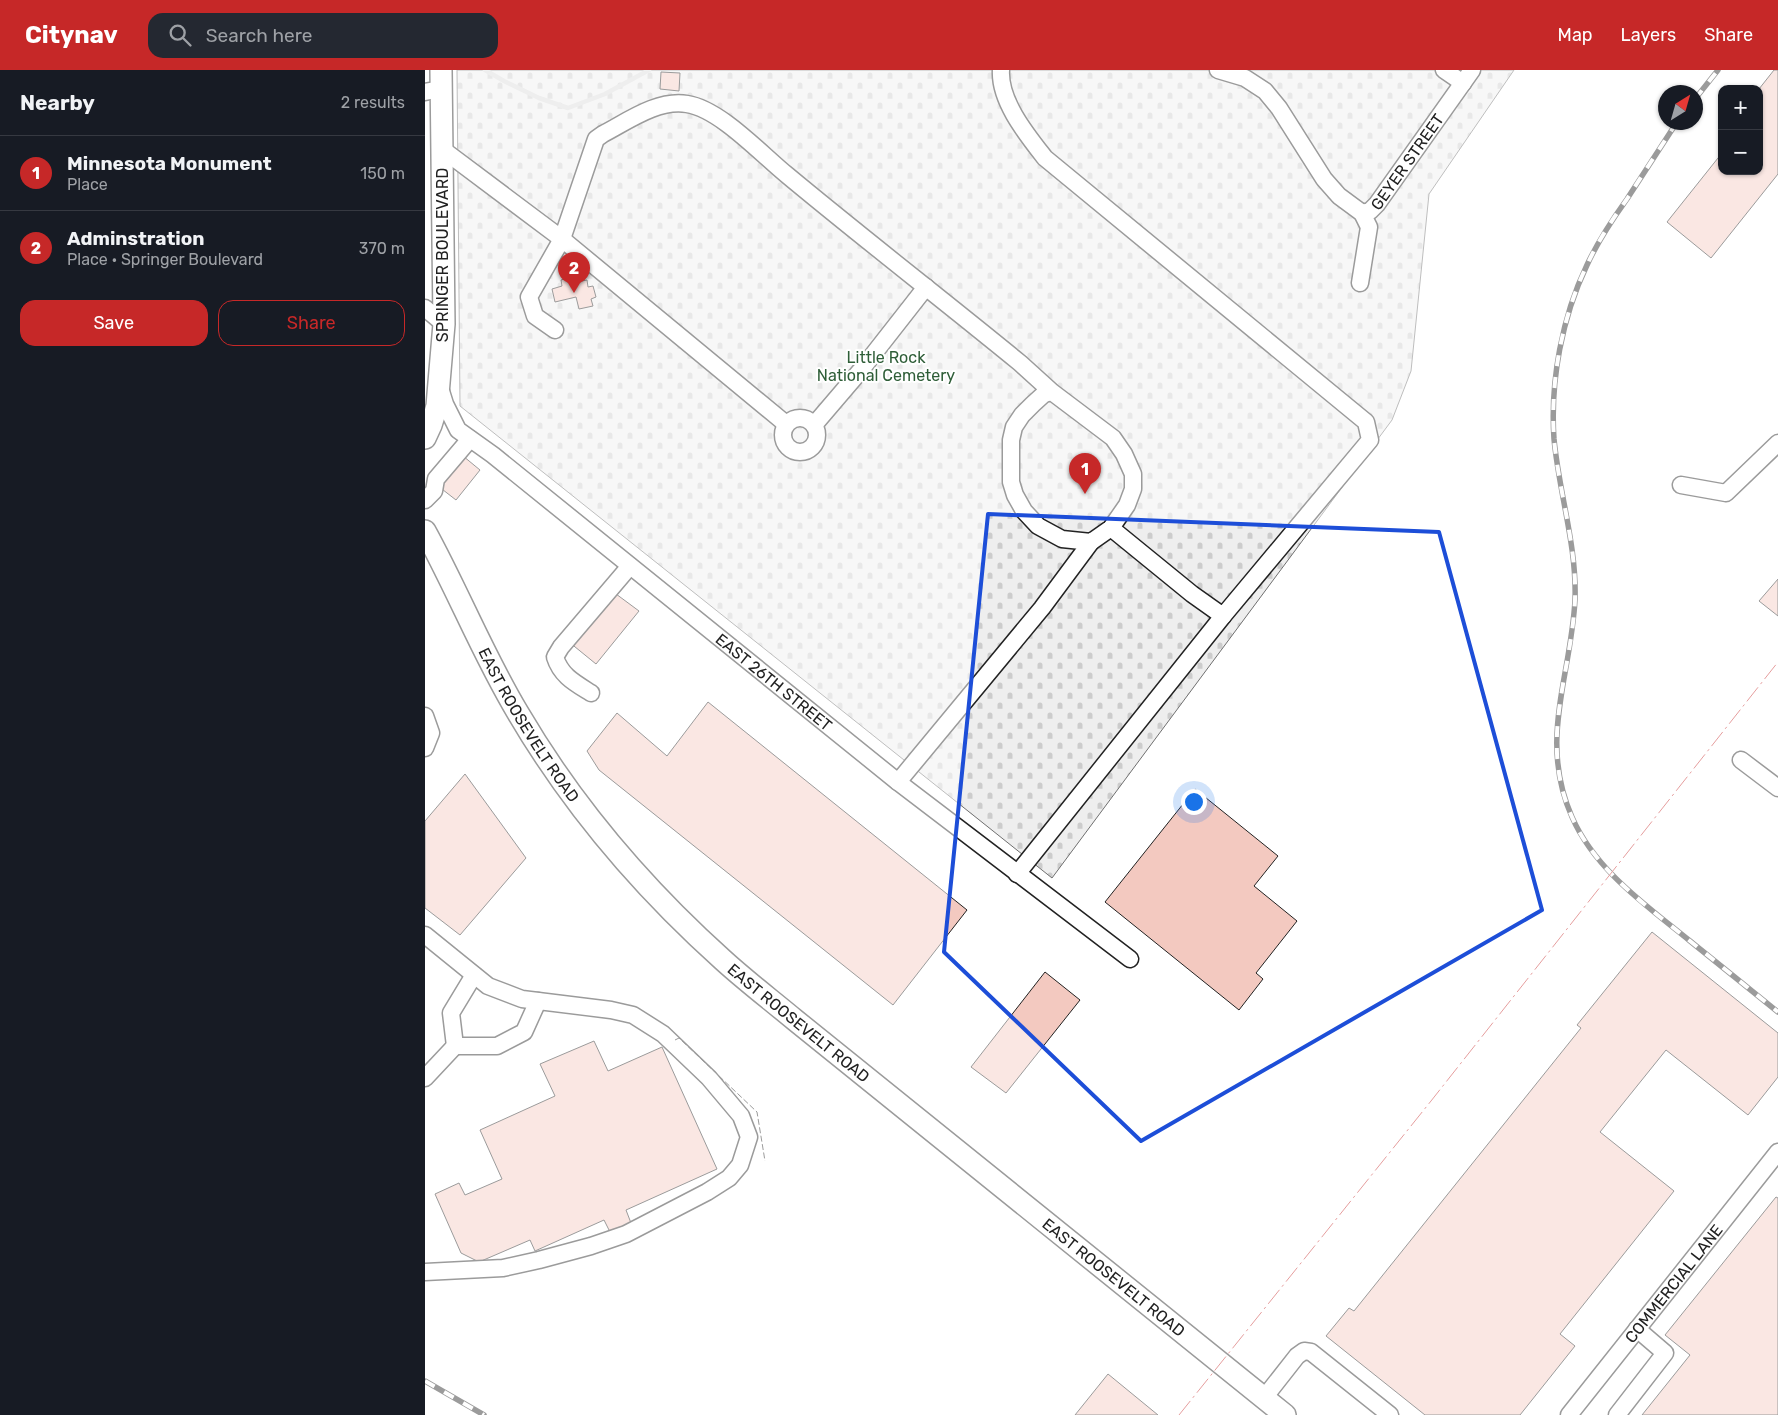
<!DOCTYPE html>
<html lang="en">
<head>
<meta charset="utf-8">
<style>
  :root { --surface:#171b24; --page:#242831; --text:#f1f3f6; --muted:#9ea1a6; --line:#363941; --accent:#c62828 }
  body { margin:0; font-family:Rubik,sans-serif; background:var(--page); color:var(--text) }
  .controls { position:absolute; right:15px; top:15px; display:grid; overflow:hidden; border-radius:10px; box-shadow:0 1px 4px #0004 }
  .controls button { width:45px; height:45px; display:grid; place-items:center; padding:0; border:0; border-bottom:1px solid var(--line); background:var(--surface); color:var(--text); font:25px sans-serif }
  .compass { position:absolute; left:1233px; top:15px; width:45px; height:45px; border-radius:50%; background:var(--surface); box-shadow:0 1px 4px #0004; rotate:37deg }
  .you { position:absolute; left:768px; top:731px; width:18px; height:18px; margin:-12px; border:4px solid #fff; border-radius:50%; background:#1a73e8; box-shadow:0 0 0 8px #1a73e833 }
  .badge { display:grid; place-items:center; width:32px; height:32px; border-radius:50%; background:var(--accent); color:#fff; font-size:16px; font-weight:700 }
  .pin { position:absolute; translate:-50% -41px; filter:drop-shadow(0 1px 2px #0008) }
  .pin::after { content:''; position:absolute; top:26px; width:18px; height:15px; background:inherit; clip-path:polygon(0 0,100% 0,50% 100%) }
  .list { margin:0; padding:0; list-style:none }
  h2 { display:flex; justify-content:space-between; align-items:center; height:65px; margin:0; padding:0 20px; font-size:21px }
  h2 small { font-size:16px; font-weight:400; color:var(--muted) }
  .list li { display:grid; grid-template-columns:32px 1fr auto; gap:15px; align-items:center; box-sizing:border-box; height:75px; padding:0 20px; border-top:1px solid var(--line) }
  .list b { display:block; font-size:19px; white-space:nowrap }
  .list p { margin:0; font-size:16px; white-space:nowrap; color:var(--muted) }
  .list em { font-size:16px; font-style:normal; color:var(--muted) }
  .actions { display:flex; gap:10px; padding:15px 20px }
  .actions a { flex:1; padding:11px 0; border:1px solid var(--accent); border-radius:15px; text-align:center; font-size:18px; color:var(--accent) }
  .actions .main { background:var(--accent); color:#fff }
  .icon { flex:none; width:28px; height:28px; fill:none; stroke:currentColor; stroke-width:2; stroke-linecap:round; stroke-linejoin:round }
  .map { position:relative; flex:none; width:1353px; height:1345px; overflow:hidden }
  header { display:flex; align-items:center; gap:30px; box-sizing:border-box; height:70px; padding:0 25px; background:var(--accent); color:#fff }
  header strong { font-size:24px }
  nav { display:flex; gap:28px; margin-inline-start:auto; font-size:18px }
  .search { width:350px; height:45px; background:var(--page); display:flex; align-items:center; gap:12px; box-sizing:border-box; padding:0 18px; border-radius:15px; color:var(--muted); font-size:19px }
  main { display:flex }
  aside { flex:1; background:var(--surface) }
  .map>svg:first-child { display:block }
</style>
</head>
<body>
<header>
<strong>Citynav</strong>
<div class="search"><svg class="icon" aria-label="search" viewBox="0 0 24 24"><circle cx="10" cy="10" r="6"/><path d="M15 15l6 6"/></svg>Search here</div>
<nav><a>Map</a><a>Layers</a><a>Share</a></nav>
</header>
<main>
<aside>
<h2>Nearby<small>2 results</small></h2>
<ul class="list">
<li><span class="badge">1</span><div><b>Minnesota Monument</b><p>Place</p></div><em>150 m</em></li>
<li><span class="badge">2</span><div><b>Adminstration</b><p>Place · Springer Boulevard</p></div><em>370 m</em></li>
</ul>
<div class="actions"><a class="main">Save</a><a>Share</a></div>
</aside>
<div class="map">
<svg width="1353" height="1345" viewBox="0 0 1353 1345">
  <defs>
    <pattern id="cemetery-stones" width="16" height="16" patternUnits="userSpaceOnUse" patternTransform="scale(1.25)"><rect width="16" height="16" fill="#eee"/><path d="M2 7V4a2 2 0 0 1 4 0v3zM10 15v-3a2 2 0 0 1 4 0v3z" fill="#ccc"/></pattern>
  </defs>
  <rect width="100%" height="100%" fill="#fff"/>
  <path fill="url(#cemetery-stones)" stroke="#6f6f6f" d="M 32,0 L 1089,0 L 1004,124 L 986,301 L 967,350 L 627,808 L 35,336 Z"/>
  <g fill="none" stroke-linecap="round" stroke-linejoin="round">
    <path stroke="#d9d9d9" stroke-width="4.5" d="M 60,0 L 79,11 L 114,28 L 143,38 L 180,24 L 224,0"/>
  </g>
  <path fill="#f3c9c0" stroke="#222" d="M 1349,0 L 1353,0 L 1353,104 L 1286,188 L 1242,152 L 1297,83 L 1297,101 L 1334,101 L 1334,19 Z
    M 236,2 L 255,3 L 254,21 L 235,19 Z
    M 149,206 L 151,212 L 162,210 L 163,217 L 168,216 L 171,227 L 166,229 L 168,236 L 154,239 L 151,227 L 130,232 L 127,219 L 137,216 L 136,210 Z
    M 38,386 L 55,400 L 31,430 L 13,416 Z
    M 1353,509 L 1353,546 L 1334,531 Z
    M 187,521 L 214,541 L 171,594 L 144,572 Z
    M 283,632 L 542,840 L 468,935 L 174,700 L 162,681 L 192,643 L 242,686 Z
    M 40,704 L 101,788 L 35,865 L 0,838 L 0,751 Z
    M 770,719 L 853,786 L 829,816 L 872,851 L 831,903 L 838,909 L 814,940 L 680,832 Z
    M 1227,862 L 1353,963 L 1353,1007 L 1323,1045 L 1241,980 L 1175,1062 L 1249,1121 L 1135,1264 L 1150,1276 L 1095,1345 L 1000,1345 L 901,1266 L 924,1238 L 929,1241 L 1156,958 L 1152,955 Z
    M 620,902 L 655,930 L 581,1023 L 546,997 Z
    M 169,971 L 183,1001 L 237,977 L 292,1099 L 201,1140 L 206,1153 L 185,1162 L 179,1150 L 110,1181 L 105,1170 L 54,1192 L 36,1183 L 10,1124 L 34,1113 L 40,1125 L 77,1109 L 55,1060 L 130,1026 L 115,994 Z
    M 1351,1127 L 1353,1128 L 1353,1345 L 1217,1345 L 1265,1285 L 1240,1265 Z
    M 683,1304 L 733,1345 L 650,1345 Z"/>
  <g fill="none" stroke-linecap="round" stroke-linejoin="round">
    <g stroke="#222" stroke-width="19">
      <g id="minor">
        <path d="M 576,0 C 574,31 602,65 620,88 L 941,352 L 945,370 L 798,546 L 767,524 L 686,458"/>
        <path d="M 793,0 L 820,8 L 840,21 L 854,38 L 899,109 L 914,126 L 937,143 L 944,157 L 935,213"/>
        <path d="M 1019,0 L 1038,13"/>
        <path d="M 0,22 L 16,19"/>
        <path d="M 17,79 L 137,169 L 361,354"/>
        <path id="s1" d="M 937,143 L 945,141 L 952,134 L 1047,0"/>
        <path d="M 0,238 L 19,254"/>
        <path d="M 130,260 L 110,246 L 104,227 L 137,169 L 171,69 L 178,64 C 203,51 233,29 262,34 C 295,39 336,84 362,105 C 439,169 518,230 595,293 L 627,322 L 688,368 L 699,384 L 708,404 L 708,419 L 702,435 L 686,458 L 666,472 L 637,469 L 613,456 L 599,441 L 590,425 L 586,412 L 586,370 L 589,357 L 597,345 L 608,334 L 619,324 L 627,322"/>
        <path id="s2" d="M 15,318 L 20,334 L 33,360 L 68,385 L 473,712 L 705,889"/>
        <circle cx="375" cy="365" r="17"/>
        <path d="M 389,355 L 436,300 L 501,217"/>
        <path d="M 1256,415 L 1301,423 L 1353,373"/>
        <path d="M 0,430 L 9,421 L 11,409 L 45,369"/>
        <path d="M 166,623 C 150,613 136,606 130,587 L 136,577 L 205,496"/>
        <path d="M 0,646 L 6,663 L 0,678"/>
        <path d="M 1316,690 L 1353,718"/>
        <path d="M 473,712 L 617,538 L 666,472"/>
        <path d="M 592,804 L 798,546"/>
        <path d="M 0,865 L 63,916 L 97,929 L 186,940 L 208,945 L 238,964 L 284,1008 L 316,1046 L 324,1067 L 315,1095 L 304,1108 L 282,1122 L 201,1164 L 166,1176 L 114,1190 L 78,1198 L 0,1202"/>
        <path d="M 49,905 L 26,943 L 30,976 L 72,976 L 99,962 L 113,931"/>
        <path d="M 0,1008 L 30,976"/>
        <path d="M 839,1328 L 872,1286 L 879,1281 L 886,1282 L 965,1345"/>
        <path id="s3" d="M 1144,1345 L 1353,1082"/>
        <path d="M 1192,1345 L 1240,1283 L 1212,1259"/>
      </g>
    </g>
    <g stroke="#222" stroke-width="24">
      <g id="major">
        <path d="M 0,368 L 6,355 L 12,336 L 19,254 L 16,0"/>
        <path id="s4" d="M 0,461 C 33,521 58,585 93,643 C 147,735 219,819 298,890 C 321,911 346,930 370,950 L 860,1345"/>
      </g>
    </g>
    <use href="#minor" stroke="#fff" stroke-width="16"/>
    <use href="#major" stroke="#fff" stroke-width="21"/>
    <g stroke="#222" stroke-width="5.5">
      <path id="rail" d="M 1270,29 L 1293,0
        M 1252,52 C 1235,78 1218,104 1202,129 C 1187,150 1173,171 1162,195 C 1137,247 1125,311 1129,369 C 1134,423 1152,476 1150,530 C 1146,607 1113,670 1147,747 C 1170,800 1222,836 1265,871 C 1295,895 1323,918 1353,942
        M 0,1311 L 59,1345"/>
    </g>
    <use href="#rail" stroke="#fff" stroke-width="4" stroke-dasharray="11" stroke-linecap="butt"/>
    <path stroke="#222" stroke-width="1" stroke-dasharray="6 2.5" stroke-linecap="butt" d="M 250,970 L 254,968 L 332,1042 L 340,1091"/>
    <path stroke="#c62828" stroke-width="1" stroke-dasharray="18 4 2.5 4" stroke-linecap="butt" d="M 754,1345 L 1006,1031 L 1353,592"/>
  </g>
  <path d="M0 0H1353V1345H0ZM 563,444 L 1014,462 L 1117,840 L 716,1071 L 519,882 Z" fill="#fff" fill-opacity=".55" fill-rule="evenodd"/>
  <path fill="none" stroke="#1d4ed8" stroke-width="4" stroke-linejoin="round" d="M 563,444 L 1014,462 L 1117,840 L 716,1071 L 519,882 Z"/>
  <g text-anchor="middle" stroke-width="4" stroke-linejoin="round" paint-order="stroke">
    <g font-size="16" fill="#222" stroke="#fff">
      <text dy="6" stroke="none"><textPath href="#s1" startOffset="70">GEYER STREET</textPath></text>
      <text transform="translate(17 185) rotate(-90)" y="6">SPRINGER BOULEVARD</text>
      <text dy="6" stroke="none"><textPath href="#s2" startOffset="450">EAST 26TH STREET</textPath></text>
      <text dy="6" stroke="none"><textPath href="#s4" startOffset="220">EAST ROOSEVELT ROAD</textPath></text>
      <text dy="6" stroke="none"><textPath href="#s4" startOffset="625">EAST ROOSEVELT ROAD</textPath></text>
      <text dy="6" stroke="none"><textPath href="#s4" startOffset="1030">EAST ROOSEVELT ROAD</textPath></text>
      <text dy="6" stroke="none"><textPath href="#s3" startOffset="168">COMMERCIAL LANE</textPath></text>
    </g>
    <g font-size="16" fill="#2f5e38" stroke="#fff">
      <text x="461" y="293">Little Rock<tspan x="461" dy="18">National Cemetery</tspan></text>
    </g>
  </g>
</svg>
<div class="controls">
<button>+</button>
<button>−</button>
</div>
<svg class="compass" viewBox="-18 -18 36 36"><path d="M0-13l5 13h-10z" fill="#e53935"/><path d="M0 13l5-13h-10z" fill="#9ea1a6"/></svg>
<div class="you"></div>
<div class="pin badge" style="left:660px;top:424px">1</div>
<div class="pin badge" style="left:149px;top:223px">2</div>
</div>
</main>
</body>
</html>
